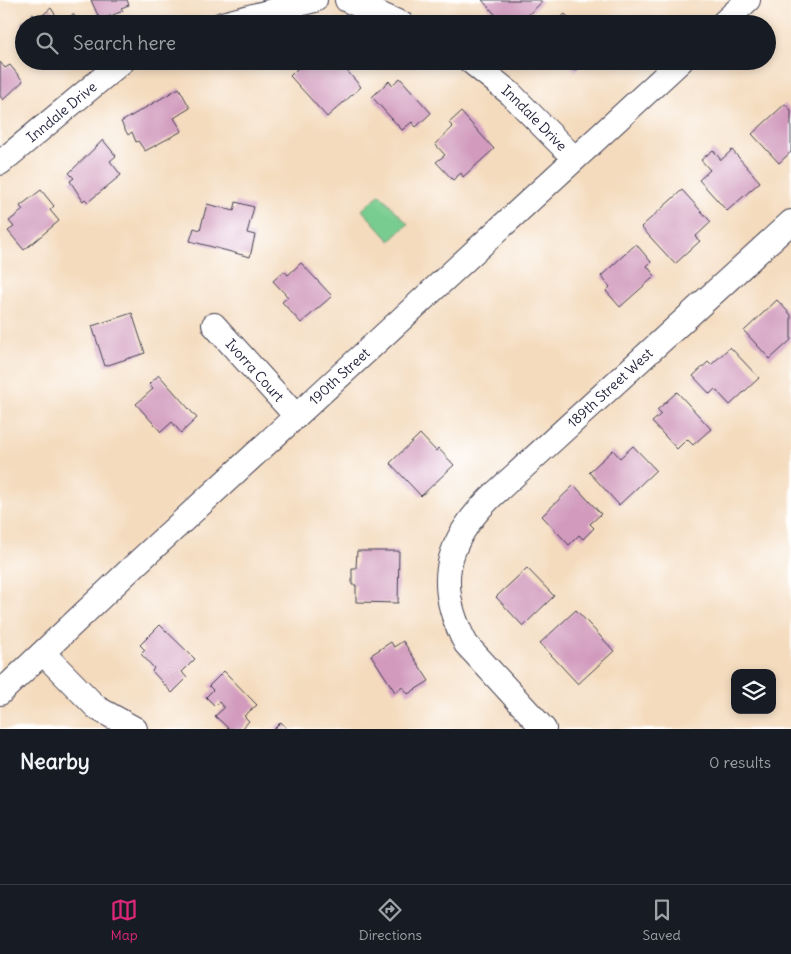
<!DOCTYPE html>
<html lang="en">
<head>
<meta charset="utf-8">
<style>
  :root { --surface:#171b24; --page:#242831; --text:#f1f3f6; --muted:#9ea1a6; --line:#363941; --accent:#db2777 }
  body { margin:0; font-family:Delius,sans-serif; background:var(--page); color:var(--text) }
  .controls { position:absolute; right:15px; bottom:15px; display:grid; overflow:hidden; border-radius:10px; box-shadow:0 2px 8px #0003 }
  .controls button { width:45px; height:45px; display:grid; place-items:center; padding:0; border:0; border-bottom:1px solid var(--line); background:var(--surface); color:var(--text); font:25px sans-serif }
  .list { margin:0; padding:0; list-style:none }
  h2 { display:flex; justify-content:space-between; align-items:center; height:65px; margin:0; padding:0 20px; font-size:21px }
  h2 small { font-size:16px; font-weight:400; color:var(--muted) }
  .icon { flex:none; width:28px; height:28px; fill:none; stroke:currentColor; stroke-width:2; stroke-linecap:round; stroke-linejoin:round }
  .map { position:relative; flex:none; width:791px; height:729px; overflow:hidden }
  .search { position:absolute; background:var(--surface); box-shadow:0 2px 8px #0003; left:15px; right:15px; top:15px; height:55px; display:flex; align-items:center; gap:12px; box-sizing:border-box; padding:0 18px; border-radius:28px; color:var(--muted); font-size:19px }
  .sheet { height:155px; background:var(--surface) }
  nav { display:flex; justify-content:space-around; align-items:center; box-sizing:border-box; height:70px; border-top:1px solid var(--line); background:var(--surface); font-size:14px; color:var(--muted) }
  nav a { display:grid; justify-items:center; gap:2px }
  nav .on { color:var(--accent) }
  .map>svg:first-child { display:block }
</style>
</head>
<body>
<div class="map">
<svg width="791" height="729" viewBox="0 0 791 729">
  <rect width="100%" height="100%" fill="#fff"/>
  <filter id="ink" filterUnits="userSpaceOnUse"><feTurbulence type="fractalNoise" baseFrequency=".02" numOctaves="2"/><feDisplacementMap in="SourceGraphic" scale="10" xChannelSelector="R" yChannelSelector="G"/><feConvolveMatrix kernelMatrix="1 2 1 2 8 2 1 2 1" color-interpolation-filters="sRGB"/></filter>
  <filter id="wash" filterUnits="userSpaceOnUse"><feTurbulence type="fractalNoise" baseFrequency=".0096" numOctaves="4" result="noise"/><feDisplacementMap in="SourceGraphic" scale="20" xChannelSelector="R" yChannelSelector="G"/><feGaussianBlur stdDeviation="1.12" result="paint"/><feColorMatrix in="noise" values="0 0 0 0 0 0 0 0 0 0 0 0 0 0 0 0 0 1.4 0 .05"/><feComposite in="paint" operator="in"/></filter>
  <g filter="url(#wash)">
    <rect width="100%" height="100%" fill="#f4dbbe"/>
    <path fill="#78cc90" stroke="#4d7766" d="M 380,194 L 408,224 L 390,241 L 362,210 Z"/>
    <g id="blocks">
      <path fill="#d29bbe" d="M 91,0 L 127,0 L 129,5 L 121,8 L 123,11 L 100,20 Z
        M 482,0 L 540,0 L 542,2 L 527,16 L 530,20 L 525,24 L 504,24 Z
        M 51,8 L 61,24 L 73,14 L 81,24 L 24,24 L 24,27 L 21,24 L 33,14 L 38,19 Z
        M 565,14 L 574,24 L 554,24 Z
        M 305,61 L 331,61 L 338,69 L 342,65 L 361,87 L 327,117 L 290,76 Z
        M 566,61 L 586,61 L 575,71 Z
        M 0,62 L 5,68 L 10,65 L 23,81 L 3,100 L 0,96 Z
        M 400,78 L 431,113 L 416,127 L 412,122 L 402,130 L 372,97 L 389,81 L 392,85 Z
        M 179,88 L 190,108 L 174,118 L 182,131 L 145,151 L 138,141 L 136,142 L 132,132 L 128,135 L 121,122 Z
        M 785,104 L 791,110 L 791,152 L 779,163 L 752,134 Z
        M 461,112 L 494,149 L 463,177 L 461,173 L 453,180 L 436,162 L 445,155 L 435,144 L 453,127 L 449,123 Z
        M 103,140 L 116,156 L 110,161 L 121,175 L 88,202 L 85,199 L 83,201 L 70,181 L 74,178 L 69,173 Z
        M 713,150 L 721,160 L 732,150 L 760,182 L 727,211 L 699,180 L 710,170 L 701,160 Z
        M 41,190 L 54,206 L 50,210 L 59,221 L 24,250 L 8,231 L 14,227 L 9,221 L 23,210 L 20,206 Z
        M 682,190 L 711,222 L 695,237 L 700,241 L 675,264 L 641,227 Z
        M 236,202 L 254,207 L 247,233 L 255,235 L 250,257 L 190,241 L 194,228 L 200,230 L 207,204 L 234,211 Z
        M 636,244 L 651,262 L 647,266 L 655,276 L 620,307 L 606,291 L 610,287 L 601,276 Z
        M 301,263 L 332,296 L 301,323 L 282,302 L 288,297 L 273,281 L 284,271 L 288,275 Z
        M 777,300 L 791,315 L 791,340 L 770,359 L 744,331 Z
        M 132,313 L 145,353 L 105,366 L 92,326 Z
        M 730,347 L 759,378 L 730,405 L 715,389 L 710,394 L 693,376 L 708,362 L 711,365 Z
        M 159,375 L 197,418 L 181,433 L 172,422 L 161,432 L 136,404 L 153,389 L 149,384 Z
        M 677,392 L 711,429 L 693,445 L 687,439 L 677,449 L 652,422 L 661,414 L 657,410 Z
        M 420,434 L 436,451 L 438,448 L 454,465 L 421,496 L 390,463 Z
        M 633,446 L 656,470 L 619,505 L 589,472 L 613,450 L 620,458 Z
        M 574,485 L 601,514 L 590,524 L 594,528 L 583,539 L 579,535 L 569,545 L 542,516 Z
        M 357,551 L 399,551 L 398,603 L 356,602 L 356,585 L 352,585 L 352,568 L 356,568 Z
        M 527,568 L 554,596 L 523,626 L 496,597 Z
        M 576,610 L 614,651 L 578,684 L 540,643 Z
        M 160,625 L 195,659 L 182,672 L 187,678 L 172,693 L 152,671 L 154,668 L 141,654 L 145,650 L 140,645 Z
        M 403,641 L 429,681 L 408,694 L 403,687 L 395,692 L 371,655 L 391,642 L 394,647 Z
        M 224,671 L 257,705 L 244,716 L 249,721 L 242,729 L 229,729 L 215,716 L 224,708 L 219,702 L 215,706 L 206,697 L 213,690 L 209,686 Z
        M 281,722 L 287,729 L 274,729 Z"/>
    </g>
  </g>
  <g filter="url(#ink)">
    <use href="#blocks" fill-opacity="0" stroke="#423e4f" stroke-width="1"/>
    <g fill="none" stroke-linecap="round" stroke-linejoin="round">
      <g stroke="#423e4f" stroke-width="26">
        <g id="minor">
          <path d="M 347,0 L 402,24"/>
          <path d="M 222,24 L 315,0"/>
          <path d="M 722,24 L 748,0"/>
          <path id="s1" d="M 470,61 L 511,94 L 574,158"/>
          <path id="s2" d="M 0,163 L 123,61"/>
          <path id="s3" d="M 214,325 L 296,416"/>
          <path d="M 43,653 L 97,708 L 135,729"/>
          <path id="s4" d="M 0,693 L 135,565 L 681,61"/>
          <path id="s5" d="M 544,729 L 466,644 C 435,586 444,543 491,497 L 791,222"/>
        </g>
      </g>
      <use href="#minor" stroke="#fff" stroke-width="24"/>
    </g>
  </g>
  <g text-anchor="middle" stroke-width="4.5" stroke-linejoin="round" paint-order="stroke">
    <g font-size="14" fill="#22223b" stroke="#fff">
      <text dy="5" stroke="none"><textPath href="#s2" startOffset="80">Inndale Drive</textPath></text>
      <text dy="5" stroke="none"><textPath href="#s1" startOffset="86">Inndale Drive</textPath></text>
      <text dy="5" stroke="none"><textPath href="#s3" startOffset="61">Ivorra Court</textPath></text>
      <text dy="5" stroke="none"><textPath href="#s4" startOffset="464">190th Street</textPath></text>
      <text dy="5" stroke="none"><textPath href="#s5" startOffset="440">189th Street West</textPath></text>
    </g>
  </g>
</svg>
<div class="controls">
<button><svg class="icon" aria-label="layers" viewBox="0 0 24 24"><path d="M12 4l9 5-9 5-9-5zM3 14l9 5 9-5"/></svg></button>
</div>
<div class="search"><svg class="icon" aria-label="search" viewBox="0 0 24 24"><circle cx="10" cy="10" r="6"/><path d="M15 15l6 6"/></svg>Search here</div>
</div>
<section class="sheet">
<h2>Nearby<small>0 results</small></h2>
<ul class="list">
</ul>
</section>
<nav>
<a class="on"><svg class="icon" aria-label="map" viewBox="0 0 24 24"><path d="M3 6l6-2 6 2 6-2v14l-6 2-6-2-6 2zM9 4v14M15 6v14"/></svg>Map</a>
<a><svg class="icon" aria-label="directions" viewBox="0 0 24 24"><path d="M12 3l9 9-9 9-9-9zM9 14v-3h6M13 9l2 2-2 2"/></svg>Directions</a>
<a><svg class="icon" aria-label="saved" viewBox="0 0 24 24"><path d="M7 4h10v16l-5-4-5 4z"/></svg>Saved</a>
</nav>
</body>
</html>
